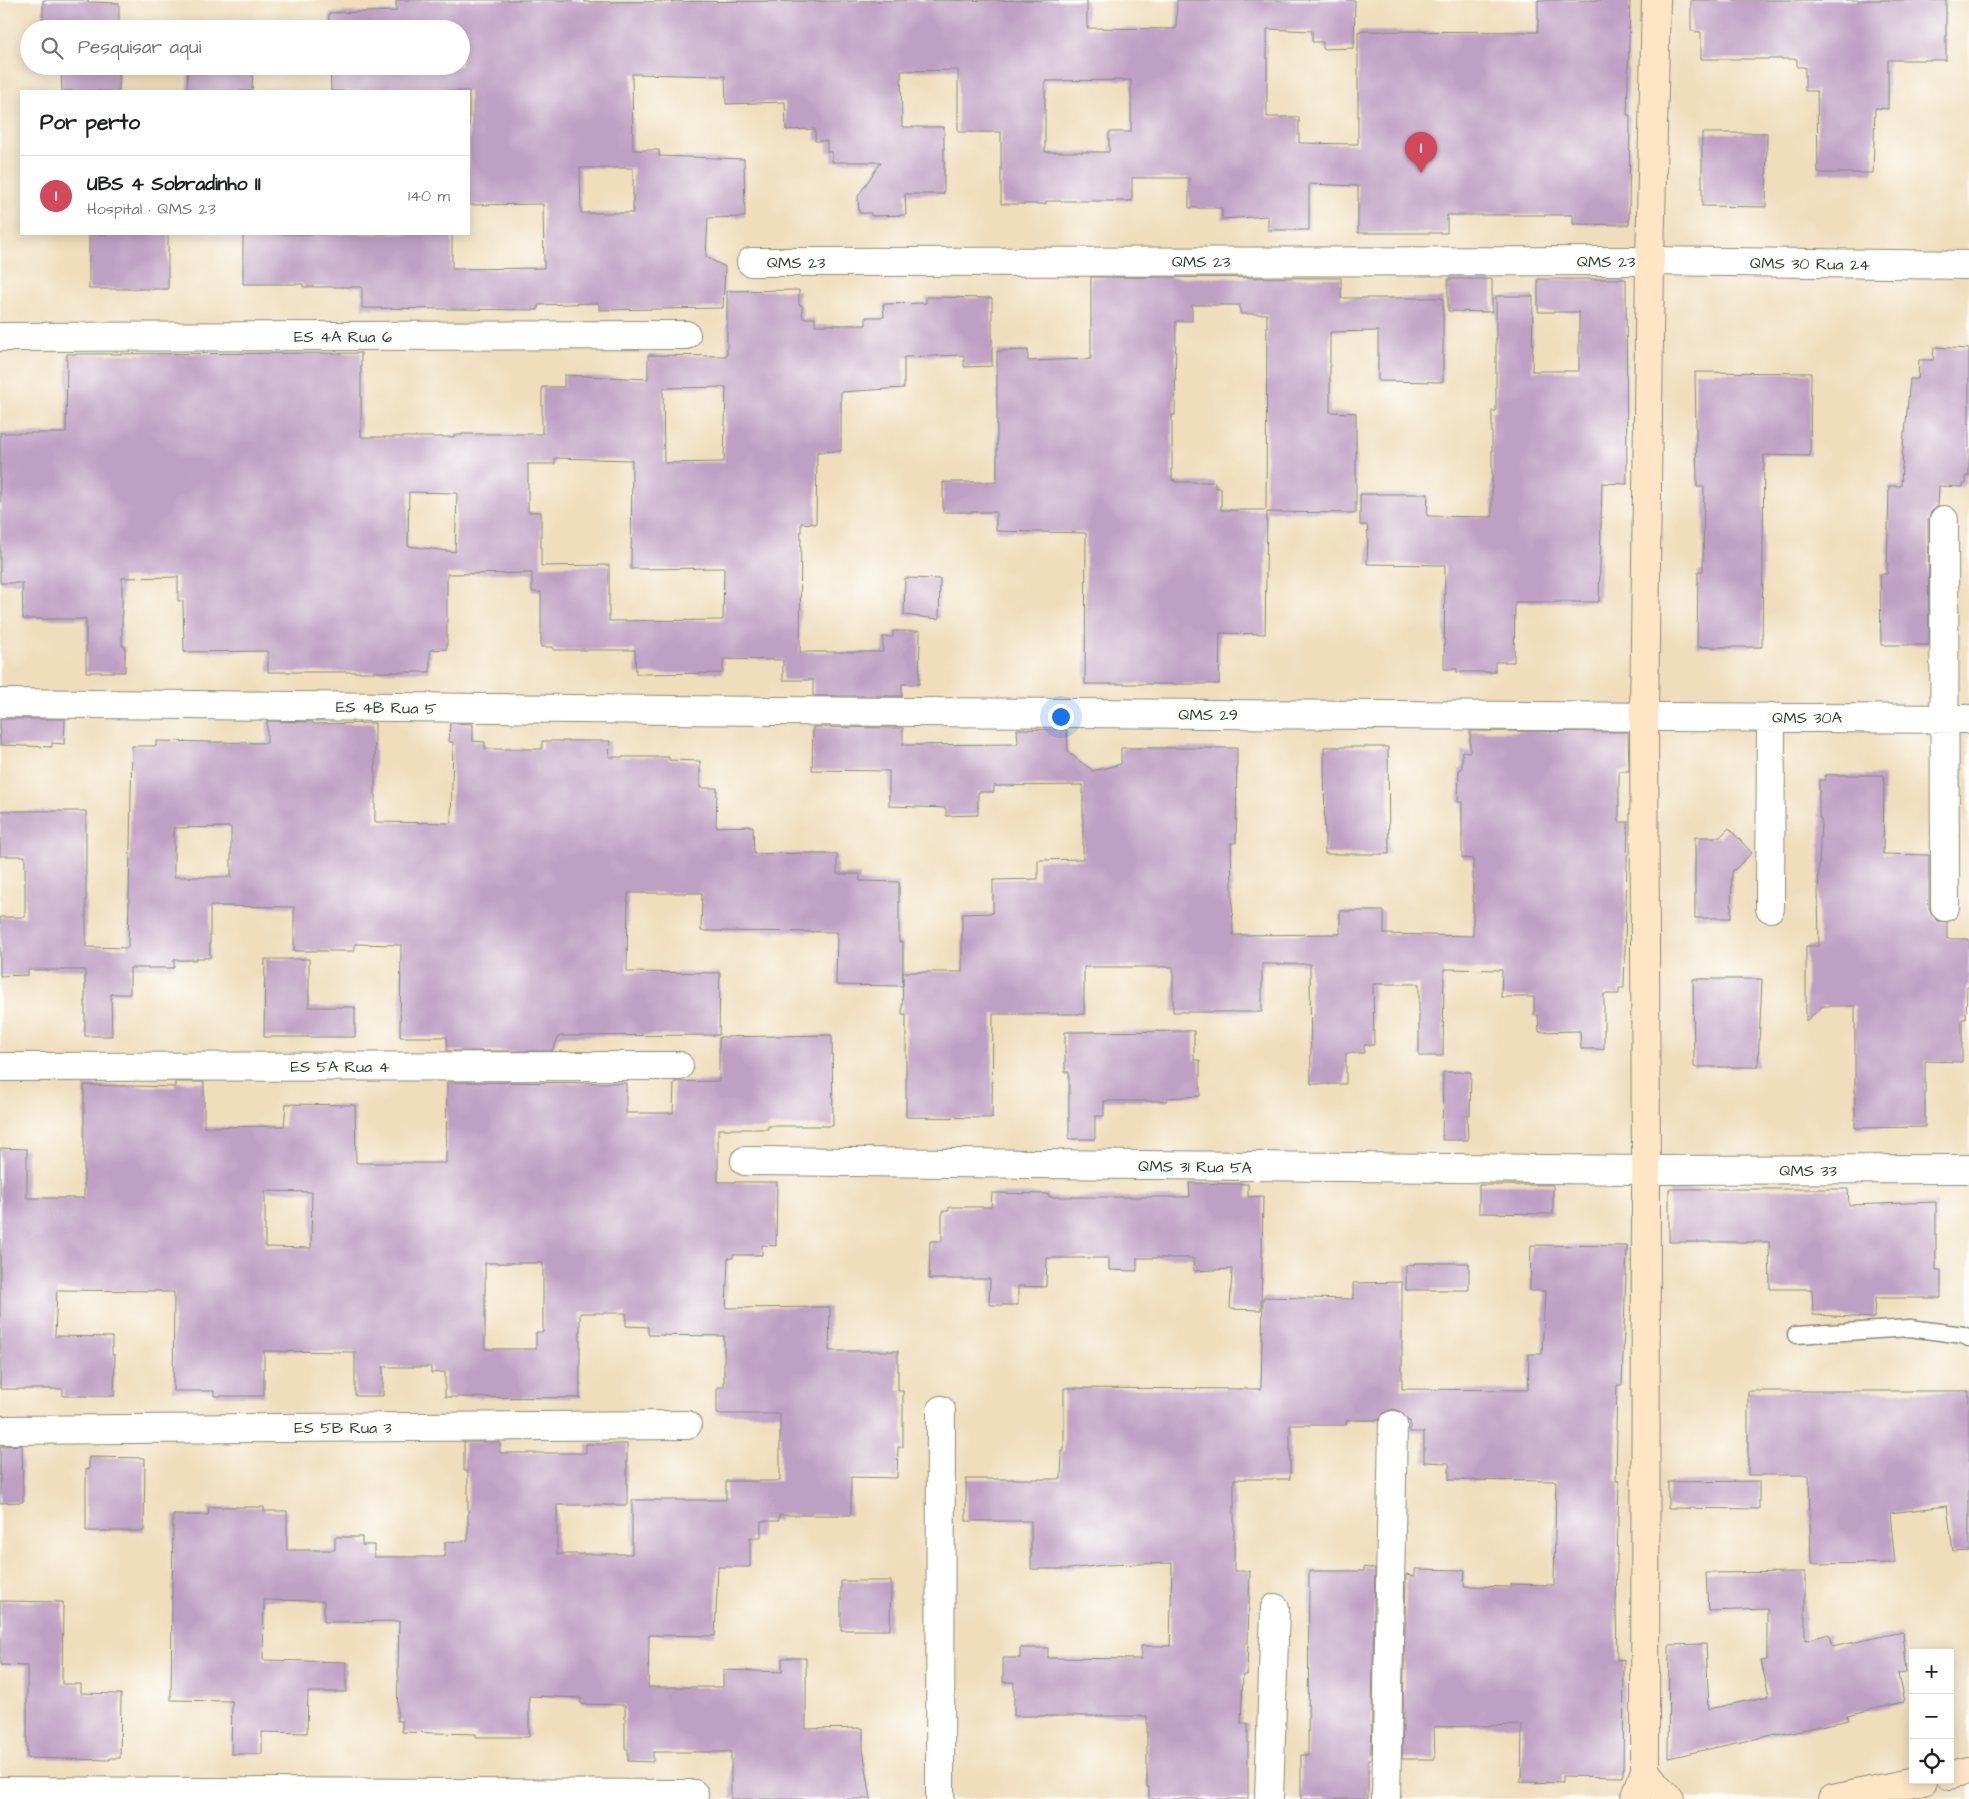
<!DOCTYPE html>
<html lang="pt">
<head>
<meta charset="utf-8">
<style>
  :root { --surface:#fff; --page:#f6f6f6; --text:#202124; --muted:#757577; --line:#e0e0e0; --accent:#d1495b }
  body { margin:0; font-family:"Architects Daughter",sans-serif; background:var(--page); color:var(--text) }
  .controls { position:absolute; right:15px; bottom:15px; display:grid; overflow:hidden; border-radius:0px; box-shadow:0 2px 12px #0003 }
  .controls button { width:45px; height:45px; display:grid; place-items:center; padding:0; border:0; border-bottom:1px solid var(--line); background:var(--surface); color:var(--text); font:25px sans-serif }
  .you { position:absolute; left:1060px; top:716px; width:18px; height:18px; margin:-12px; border:4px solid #fff; border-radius:50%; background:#1a73e8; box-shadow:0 0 0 8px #1a73e833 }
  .badge { display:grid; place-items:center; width:32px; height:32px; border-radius:50%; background:var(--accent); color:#fff; font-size:16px; font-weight:700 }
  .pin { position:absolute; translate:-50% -41px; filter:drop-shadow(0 1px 2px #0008) }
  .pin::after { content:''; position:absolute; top:26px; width:18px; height:15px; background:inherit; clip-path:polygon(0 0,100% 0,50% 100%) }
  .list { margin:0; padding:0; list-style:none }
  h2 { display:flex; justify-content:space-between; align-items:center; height:65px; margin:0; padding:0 20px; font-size:21px }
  h2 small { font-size:16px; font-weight:400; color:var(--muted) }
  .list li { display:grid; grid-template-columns:32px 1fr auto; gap:15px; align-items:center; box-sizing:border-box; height:80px; padding:0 20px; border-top:1px solid var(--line) }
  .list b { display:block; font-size:19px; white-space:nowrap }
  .list p { margin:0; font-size:16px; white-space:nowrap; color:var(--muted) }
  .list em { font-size:16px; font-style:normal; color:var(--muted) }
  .icon { flex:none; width:28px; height:28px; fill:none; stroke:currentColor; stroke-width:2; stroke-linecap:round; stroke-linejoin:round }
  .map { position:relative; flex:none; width:1969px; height:1799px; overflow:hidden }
  .search { position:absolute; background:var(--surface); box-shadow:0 2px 12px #0003; left:20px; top:20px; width:450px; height:55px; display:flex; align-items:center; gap:12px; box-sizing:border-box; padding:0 18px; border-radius:28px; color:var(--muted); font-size:19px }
  .panel { position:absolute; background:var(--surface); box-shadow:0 2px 12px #0003; left:20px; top:90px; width:450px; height:145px; border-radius:0px }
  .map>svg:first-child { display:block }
</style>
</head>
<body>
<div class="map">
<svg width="1969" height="1799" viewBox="0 0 1969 1799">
  <rect width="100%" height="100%" fill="#fdfcf7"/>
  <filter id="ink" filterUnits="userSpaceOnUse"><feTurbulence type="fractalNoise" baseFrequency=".02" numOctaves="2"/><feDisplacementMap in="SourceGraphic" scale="10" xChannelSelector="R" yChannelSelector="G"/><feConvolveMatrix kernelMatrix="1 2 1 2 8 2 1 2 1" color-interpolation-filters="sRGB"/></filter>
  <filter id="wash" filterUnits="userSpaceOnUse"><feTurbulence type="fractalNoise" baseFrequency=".0096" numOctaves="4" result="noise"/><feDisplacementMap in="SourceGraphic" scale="20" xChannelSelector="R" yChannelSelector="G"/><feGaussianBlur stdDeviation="1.12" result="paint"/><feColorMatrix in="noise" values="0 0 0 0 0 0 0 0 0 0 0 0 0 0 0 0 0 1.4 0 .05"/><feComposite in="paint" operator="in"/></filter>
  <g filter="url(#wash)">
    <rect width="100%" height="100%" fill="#efddbb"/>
    <g id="blocks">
      <path fill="#bfa0c5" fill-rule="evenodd" d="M 43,0 L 88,0 L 88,2 L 119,3 L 119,29 L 43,29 Z
        M 396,0 L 585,0 L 585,2 L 1087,0 L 1087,28 L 1176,29 L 1177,0 L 1355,0 L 1354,48 L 1323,49 L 1323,42 L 1312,42 L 1312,31 L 1267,29 L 1267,117 L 1299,117 L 1299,143 L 1358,144 L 1358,31 L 1538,32 L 1538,0 L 1630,0 L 1627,115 L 1630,115 L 1629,225 L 1573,224 L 1573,215 L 1447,215 L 1447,233 L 1358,233 L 1358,186 L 1309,184 L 1309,230 L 1268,230 L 1268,216 L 1222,219 L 1222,208 L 1189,208 L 1189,178 L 1132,178 L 1132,201 L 1046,201 L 1046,204 L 1001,204 L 1001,132 L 958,132 L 958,70 L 901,71 L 902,127 L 944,127 L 944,194 L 905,194 L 906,215 L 871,216 L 871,213 L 859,213 L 858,196 L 881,162 L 832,162 L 832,152 L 827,152 L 827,141 L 815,141 L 815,129 L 786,130 L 785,102 L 726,104 L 725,76 L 632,74 L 633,150 L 659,150 L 659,156 L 744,159 L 745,217 L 708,218 L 706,257 L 725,267 L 723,308 L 599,310 L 599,303 L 538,305 L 538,310 L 362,308 L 362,287 L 303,287 L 303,284 L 243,284 L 243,234 L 452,234 L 452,269 L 544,268 L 543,204 L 469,205 L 469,91 L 331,91 L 330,66 L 461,66 L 461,29 L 329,29 L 329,13 L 396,11 ZM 1131,80 L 1131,132 L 1109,132 L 1109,152 L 1045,152 L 1045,81 ZM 580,168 L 633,168 L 633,213 L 581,213 Z
        M 1691,0 L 1946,0 L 1946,60 L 1888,60 L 1888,109 L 1875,108 L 1873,173 L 1818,173 L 1817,91 L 1805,91 L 1805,67 L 1797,67 L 1797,59 L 1701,59 L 1701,32 L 1691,31 Z
        M 61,66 L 119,66 L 119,91 L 62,91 Z
        M 188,66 L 253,66 L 252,91 L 187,91 Z
        M 1702,133 L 1767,133 L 1766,207 L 1702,206 Z
        M 89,234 L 168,234 L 168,289 L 89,289 Z
        M 1091,277 L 1341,278 L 1341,298 L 1443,298 L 1443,382 L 1378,381 L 1378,331 L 1330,332 L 1330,412 L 1356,413 L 1356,513 L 1267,512 L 1265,634 L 1220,633 L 1219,684 L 1085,684 L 1086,533 L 996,531 L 996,512 L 943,512 L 943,482 L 997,482 L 997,351 L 1028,350 L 1028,361 L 1091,359 ZM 1192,305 L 1240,305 L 1240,314 L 1267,314 L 1266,510 L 1221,510 L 1221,488 L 1215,488 L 1215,482 L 1175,482 L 1175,480 L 1172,480 L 1172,415 L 1175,415 L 1176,321 L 1192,321 Z
        M 1448,279 L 1492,279 L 1492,312 L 1448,311 Z
        M 1538,279 L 1626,279 L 1627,484 L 1602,483 L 1599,602 L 1515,602 L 1514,662 L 1495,662 L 1495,672 L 1457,672 L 1457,669 L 1444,669 L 1445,565 L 1367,564 L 1368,534 L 1367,525 L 1360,525 L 1360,494 L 1428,494 L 1427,516 L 1492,517 L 1492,411 L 1496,411 L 1496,296 L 1533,296 L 1532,371 L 1579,371 L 1579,312 L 1538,312 Z
        M 799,290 L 799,305 L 802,305 L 803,318 L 815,318 L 815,325 L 866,325 L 866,317 L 884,317 L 883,304 L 926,303 L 926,297 L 992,298 L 992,366 L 964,367 L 964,355 L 904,357 L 904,388 L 841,392 L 841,451 L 817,452 L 816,524 L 801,523 L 800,652 L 883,652 L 883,637 L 893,637 L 893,631 L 920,631 L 919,684 L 902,684 L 902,696 L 813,696 L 813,680 L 783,680 L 783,660 L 723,659 L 723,673 L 636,674 L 635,650 L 553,650 L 553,647 L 541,647 L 541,592 L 532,592 L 532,573 L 447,574 L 447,649 L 430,650 L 430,672 L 268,672 L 268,651 L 184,652 L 183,601 L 178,601 L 178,577 L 122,578 L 122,646 L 125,646 L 125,672 L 86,672 L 86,619 L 23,619 L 22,583 L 0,583 L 0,433 L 66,433 L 67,354 L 361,353 L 361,437 L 454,437 L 454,435 L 462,435 L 462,434 L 542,434 L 542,387 L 564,387 L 564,375 L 648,379 L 648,355 L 727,356 L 727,291 ZM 726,387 L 724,462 L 664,463 L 663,388 ZM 555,458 L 632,460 L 631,569 L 724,568 L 723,620 L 609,621 L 609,565 L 541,566 L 541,512 L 528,512 L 528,464 L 555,464 ZM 409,492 L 457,493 L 455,552 L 408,546 Z
        M 1934,347 L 1969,349 L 1969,476 L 1966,476 L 1966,484 L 1963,484 L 1963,487 L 1939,486 L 1938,506 L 1931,512 L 1928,520 L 1929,645 L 1881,645 L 1880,574 L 1887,574 L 1889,486 L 1901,486 L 1904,432 L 1905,433 L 1910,379 L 1918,379 L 1919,360 L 1933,360 Z
        M 1695,372 L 1811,373 L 1810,456 L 1764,455 L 1762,647 L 1697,647 L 1698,571 L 1703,571 L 1704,487 L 1697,487 Z
        M 905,578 L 940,579 L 939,619 L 904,615 Z
        M 0,719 L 65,719 L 64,744 L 52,743 L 52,747 L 0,745 Z
        M 267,721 L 313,722 L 313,724 L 375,723 L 375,822 L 451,823 L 453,742 L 449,742 L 450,723 L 473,724 L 473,741 L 485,742 L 485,749 L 542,749 L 542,741 L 610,741 L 609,757 L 669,757 L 669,760 L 700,761 L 700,788 L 717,788 L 716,827 L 753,826 L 754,854 L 812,853 L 812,854 L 837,854 L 837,874 L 860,874 L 860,881 L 899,882 L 899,942 L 903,942 L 903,986 L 836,985 L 837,932 L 701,931 L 702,893 L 628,893 L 627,972 L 720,973 L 719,1035 L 559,1036 L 552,1051 L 447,1051 L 447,1037 L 400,1037 L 401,945 L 355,944 L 355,951 L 294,951 L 294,907 L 210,906 L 210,958 L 196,958 L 196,960 L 174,960 L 174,968 L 130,968 L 130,994 L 111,994 L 112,1036 L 85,1036 L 85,970 L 28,970 L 28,975 L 0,976 L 0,917 L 25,917 L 25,856 L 0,856 L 0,811 L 86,811 L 86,947 L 128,948 L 132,746 L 156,746 L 156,741 L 267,743 ZM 231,827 L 231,877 L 174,877 L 174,828 Z
        M 813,727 L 903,728 L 903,745 L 1018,744 L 1017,729 L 1067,730 L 1068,752 L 1093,771 L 1121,764 L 1121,748 L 1237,748 L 1236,843 L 1231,843 L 1233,935 L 1340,934 L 1340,911 L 1384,911 L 1384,934 L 1473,936 L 1473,859 L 1462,858 L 1462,802 L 1458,802 L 1459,769 L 1462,769 L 1462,751 L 1470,752 L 1470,731 L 1628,732 L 1629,771 L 1619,771 L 1619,822 L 1628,822 L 1624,988 L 1619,988 L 1619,994 L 1604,994 L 1604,1049 L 1581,1049 L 1580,1031 L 1539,1032 L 1538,1015 L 1534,1015 L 1534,997 L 1501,997 L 1502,970 L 1444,969 L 1443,1056 L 1419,1056 L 1419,984 L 1373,984 L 1374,1045 L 1364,1045 L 1364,1053 L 1346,1053 L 1346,1084 L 1311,1084 L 1310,964 L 1262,964 L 1262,1012 L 1173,1012 L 1173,967 L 1084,967 L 1084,1014 L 993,1014 L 992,1118 L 906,1117 L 906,1014 L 902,1014 L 903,972 L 962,972 L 962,914 L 993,913 L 993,880 L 1038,879 L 1038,860 L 1083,859 L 1083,785 L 994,786 L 994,792 L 978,792 L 978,815 L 946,816 L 946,808 L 889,806 L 889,771 L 812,770 Z
        M 1324,747 L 1388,747 L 1389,854 L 1325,854 Z
        M 1825,775 L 1884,775 L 1883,854 L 1929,855 L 1929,907 L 1931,914 L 1938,921 L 1947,922 L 1947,939 L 1969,939 L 1969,987 L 1967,987 L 1966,1019 L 1962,1019 L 1962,1062 L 1925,1061 L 1925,1127 L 1855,1128 L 1855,1006 L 1823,1006 L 1806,1021 L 1806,946 L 1819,946 L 1818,889 L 1821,818 L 1819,818 L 1819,780 L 1825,780 Z
        M 1729,828 L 1752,853 L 1732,872 L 1731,918 L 1695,918 L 1695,837 L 1720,837 Z
        M 265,959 L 309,959 L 309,1007 L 355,1007 L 355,1037 L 264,1037 Z
        M 1693,979 L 1762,979 L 1758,1067 L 1694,1067 Z
        M 1194,1031 L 1194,1060 L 1200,1060 L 1200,1096 L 1167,1098 L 1167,1101 L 1104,1101 L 1104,1116 L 1095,1116 L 1095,1139 L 1069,1139 L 1069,1072 L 1065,1072 L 1065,1032 Z
        M 832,1035 L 833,1126 L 768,1126 L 768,1129 L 718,1129 L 718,1182 L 777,1182 L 776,1246 L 762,1245 L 762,1255 L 733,1255 L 733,1258 L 728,1258 L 726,1308 L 830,1307 L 829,1351 L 898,1351 L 898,1391 L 903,1391 L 903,1447 L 898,1447 L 897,1478 L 851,1477 L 851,1515 L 779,1515 L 779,1521 L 761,1521 L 761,1538 L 750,1538 L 750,1567 L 718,1567 L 715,1636 L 649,1635 L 648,1687 L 723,1687 L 723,1670 L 782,1672 L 782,1658 L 806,1658 L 806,1729 L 863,1728 L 863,1749 L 871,1799 L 731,1799 L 731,1752 L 653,1752 L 653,1762 L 628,1761 L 628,1749 L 625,1749 L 625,1705 L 581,1704 L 581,1698 L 529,1696 L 529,1737 L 476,1737 L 476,1734 L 402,1732 L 402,1721 L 397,1721 L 399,1621 L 324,1622 L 324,1601 L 264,1600 L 264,1603 L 263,1660 L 346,1662 L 346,1692 L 308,1692 L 307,1733 L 262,1732 L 262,1754 L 231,1754 L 232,1701 L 171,1700 L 173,1515 L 208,1515 L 209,1507 L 264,1507 L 264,1511 L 287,1511 L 287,1550 L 335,1550 L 335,1537 L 362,1537 L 362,1545 L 374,1545 L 374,1557 L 445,1557 L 445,1542 L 468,1541 L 468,1471 L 464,1471 L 464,1442 L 500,1442 L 500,1453 L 586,1453 L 586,1444 L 627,1444 L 627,1505 L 557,1505 L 557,1554 L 632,1554 L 632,1500 L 726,1500 L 726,1481 L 780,1481 L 780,1414 L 717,1414 L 717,1387 L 724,1387 L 724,1336 L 648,1335 L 648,1327 L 626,1326 L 626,1313 L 580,1313 L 580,1398 L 445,1397 L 445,1372 L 431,1373 L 431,1367 L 383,1367 L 383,1396 L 355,1396 L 355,1352 L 264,1351 L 264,1396 L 214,1396 L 214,1391 L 173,1391 L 174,1292 L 161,1292 L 161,1291 L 57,1290 L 55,1336 L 112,1337 L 112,1355 L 115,1355 L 114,1396 L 63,1396 L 63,1389 L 0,1389 L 0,1148 L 27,1149 L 27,1198 L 84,1198 L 84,1085 L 175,1087 L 175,1082 L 204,1082 L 204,1127 L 284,1126 L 286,1104 L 355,1105 L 356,1163 L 446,1163 L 447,1082 L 626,1083 L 626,1113 L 673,1113 L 674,1082 L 719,1081 L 719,1037 ZM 265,1191 L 312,1192 L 311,1248 L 265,1247 ZM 485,1263 L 543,1263 L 543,1332 L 536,1332 L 536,1349 L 485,1349 Z
        M 1443,1072 L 1471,1072 L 1470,1115 L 1467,1115 L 1468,1140 L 1442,1140 Z
        M 1189,1183 L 1248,1184 L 1248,1197 L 1263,1196 L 1261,1310 L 1230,1309 L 1232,1269 L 1194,1271 L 1193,1258 L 1137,1258 L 1137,1271 L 1109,1270 L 1109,1258 L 1047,1258 L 1046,1287 L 1018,1286 L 1018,1305 L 989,1305 L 990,1279 L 929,1279 L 930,1241 L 942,1241 L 942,1211 L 949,1211 L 949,1207 L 991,1207 L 992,1193 L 1049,1194 L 1049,1197 L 1190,1197 Z
        M 1479,1185 L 1553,1185 L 1553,1214 L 1479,1213 Z
        M 1669,1189 L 1848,1189 L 1849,1205 L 1936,1202 L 1936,1270 L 1941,1270 L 1941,1298 L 1875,1298 L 1874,1318 L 1813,1315 L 1812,1289 L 1770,1289 L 1769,1242 L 1669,1242 Z
        M 1531,1245 L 1627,1246 L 1622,1385 L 1617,1385 L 1616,1431 L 1617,1431 L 1616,1481 L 1619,1481 L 1616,1604 L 1617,1660 L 1624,1659 L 1623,1777 L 1562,1776 L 1562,1783 L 1521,1782 L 1522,1725 L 1434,1727 L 1435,1759 L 1402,1759 L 1406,1574 L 1415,1576 L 1415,1569 L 1465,1570 L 1464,1586 L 1511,1587 L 1511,1584 L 1554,1585 L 1556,1481 L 1449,1480 L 1449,1463 L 1424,1462 L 1424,1432 L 1410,1432 L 1410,1421 L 1408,1421 L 1401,1412 L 1394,1409 L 1385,1412 L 1379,1420 L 1347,1420 L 1346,1425 L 1290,1425 L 1290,1479 L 1234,1479 L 1234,1571 L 1250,1571 L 1247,1675 L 1243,1675 L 1241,1723 L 1248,1723 L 1248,1799 L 1149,1799 L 1149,1787 L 1147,1787 L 1147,1716 L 1014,1716 L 1014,1682 L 1003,1682 L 1003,1658 L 1020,1658 L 1020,1648 L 1048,1648 L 1048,1658 L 1141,1659 L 1141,1646 L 1170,1646 L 1172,1563 L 1104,1565 L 1069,1569 L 1031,1569 L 1031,1521 L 966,1521 L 966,1479 L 1061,1479 L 1062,1451 L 1064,1451 L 1064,1388 L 1261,1389 L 1263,1297 L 1353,1299 L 1353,1283 L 1402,1282 L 1402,1389 L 1528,1390 L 1529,1354 L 1542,1354 L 1545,1291 L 1530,1291 Z
        M 1414,1263 L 1469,1263 L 1469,1290 L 1406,1290 L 1406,1265 L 1414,1265 Z
        M 1748,1391 L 1969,1391 L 1969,1551 L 1953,1552 L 1947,1506 L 1890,1513 L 1895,1563 L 1811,1564 L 1809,1475 L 1748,1475 Z
        M 22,1445 L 23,1502 L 0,1503 L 0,1446 Z
        M 89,1457 L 145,1458 L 144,1531 L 86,1531 L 86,1469 L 89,1469 Z
        M 1759,1481 L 1759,1509 L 1668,1508 L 1668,1482 Z
        M 1364,1567 L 1375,1569 L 1371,1759 L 1368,1759 L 1368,1799 L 1301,1799 L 1301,1755 L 1308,1755 L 1309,1571 L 1364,1571 Z
        M 1805,1572 L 1805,1640 L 1829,1634 L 1832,1647 L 1902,1632 L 1906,1673 L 1898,1674 L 1904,1702 L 1847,1715 L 1849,1720 L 1777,1735 L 1777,1734 L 1668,1758 L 1669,1645 L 1706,1644 L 1709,1709 L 1769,1696 L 1761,1661 L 1767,1660 L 1767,1609 L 1708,1611 L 1706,1573 Z
        M 841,1581 L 891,1581 L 890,1630 L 841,1630 Z
        M 0,1601 L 63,1602 L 62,1684 L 81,1684 L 81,1693 L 121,1694 L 120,1758 L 110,1758 L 110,1760 L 27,1758 L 27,1666 L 0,1665 Z"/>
    </g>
  </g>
  <g filter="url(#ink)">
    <use href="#blocks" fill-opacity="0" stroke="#878d78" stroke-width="1"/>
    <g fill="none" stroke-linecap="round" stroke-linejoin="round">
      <g stroke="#878d78" stroke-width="19">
        <path id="lane" d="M 1796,1335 L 1910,1328 L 1963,1335 L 1969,1338"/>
      </g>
      <g stroke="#878d78" stroke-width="30">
        <path id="street" d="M 751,262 L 1650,261 L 1969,265
          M 0,337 L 686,335
          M 1944,520 L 1945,907
          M 0,703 L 772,711 L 1969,719
          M 1770,908 L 1771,717
          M 0,1067 L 679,1066
          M 745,1161 L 1646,1170 L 1969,1169
          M 0,1430 L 687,1425
          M 0,1791 L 694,1794
          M 940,1799 L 941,1410
          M 1269,1799 L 1275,1608
          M 1386,1799 L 1393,1425"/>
      </g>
      <g stroke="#878d78" stroke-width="30">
        <path id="secondary" d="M 1645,1770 L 1655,1784 L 1670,1799
          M 1950,1775 L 1969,1771
          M 1635,1799 L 1645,1770 L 1646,1170 L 1644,716 L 1650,261 L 1656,0
          M 1833,1799 L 1923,1780"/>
      </g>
      <use href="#lane" stroke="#fff" stroke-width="16"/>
      <use href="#street" stroke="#fff" stroke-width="28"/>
      <use href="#secondary" stroke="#fee5c5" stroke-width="28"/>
    </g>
  </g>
  <g text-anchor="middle" stroke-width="4.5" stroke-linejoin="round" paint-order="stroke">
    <g font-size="16" fill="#1f3d34" stroke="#fdfcf7">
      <text x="1201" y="267">QMS 23</text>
      <text x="1606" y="267">QMS 23</text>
      <text x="796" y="268">QMS 23</text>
      <text transform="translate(1810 263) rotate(1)" y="6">QMS 30 Rua 24</text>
      <text x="343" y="342">ES 4A Rua 6</text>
      <text transform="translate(386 707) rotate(1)" y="6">ES 4B Rua 5</text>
      <text x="1208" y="720">QMS 29</text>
      <text x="1807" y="723">QMS 30A</text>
      <text x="340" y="1072">ES 5A Rua 4</text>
      <text transform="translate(1195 1166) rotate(1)" y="6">QMS 31 Rua 5A</text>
      <text x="1808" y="1176">QMS 33</text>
      <text x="343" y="1433">ES 5B Rua 3</text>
    </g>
  </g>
</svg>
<div class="controls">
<button>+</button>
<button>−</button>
<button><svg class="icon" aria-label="locate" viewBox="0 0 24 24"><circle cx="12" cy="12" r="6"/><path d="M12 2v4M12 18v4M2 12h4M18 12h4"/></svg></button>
</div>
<div class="you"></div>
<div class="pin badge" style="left:1421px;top:173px">1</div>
<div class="search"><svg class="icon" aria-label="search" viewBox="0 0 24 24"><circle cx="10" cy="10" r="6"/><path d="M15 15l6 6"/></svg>Pesquisar aqui</div>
<section class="panel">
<h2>Por perto<small></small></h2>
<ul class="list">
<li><span class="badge">1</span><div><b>UBS 4 Sobradinho II</b><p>Hospital · QMS 23</p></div><em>140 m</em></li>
</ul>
</section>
</div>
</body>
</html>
